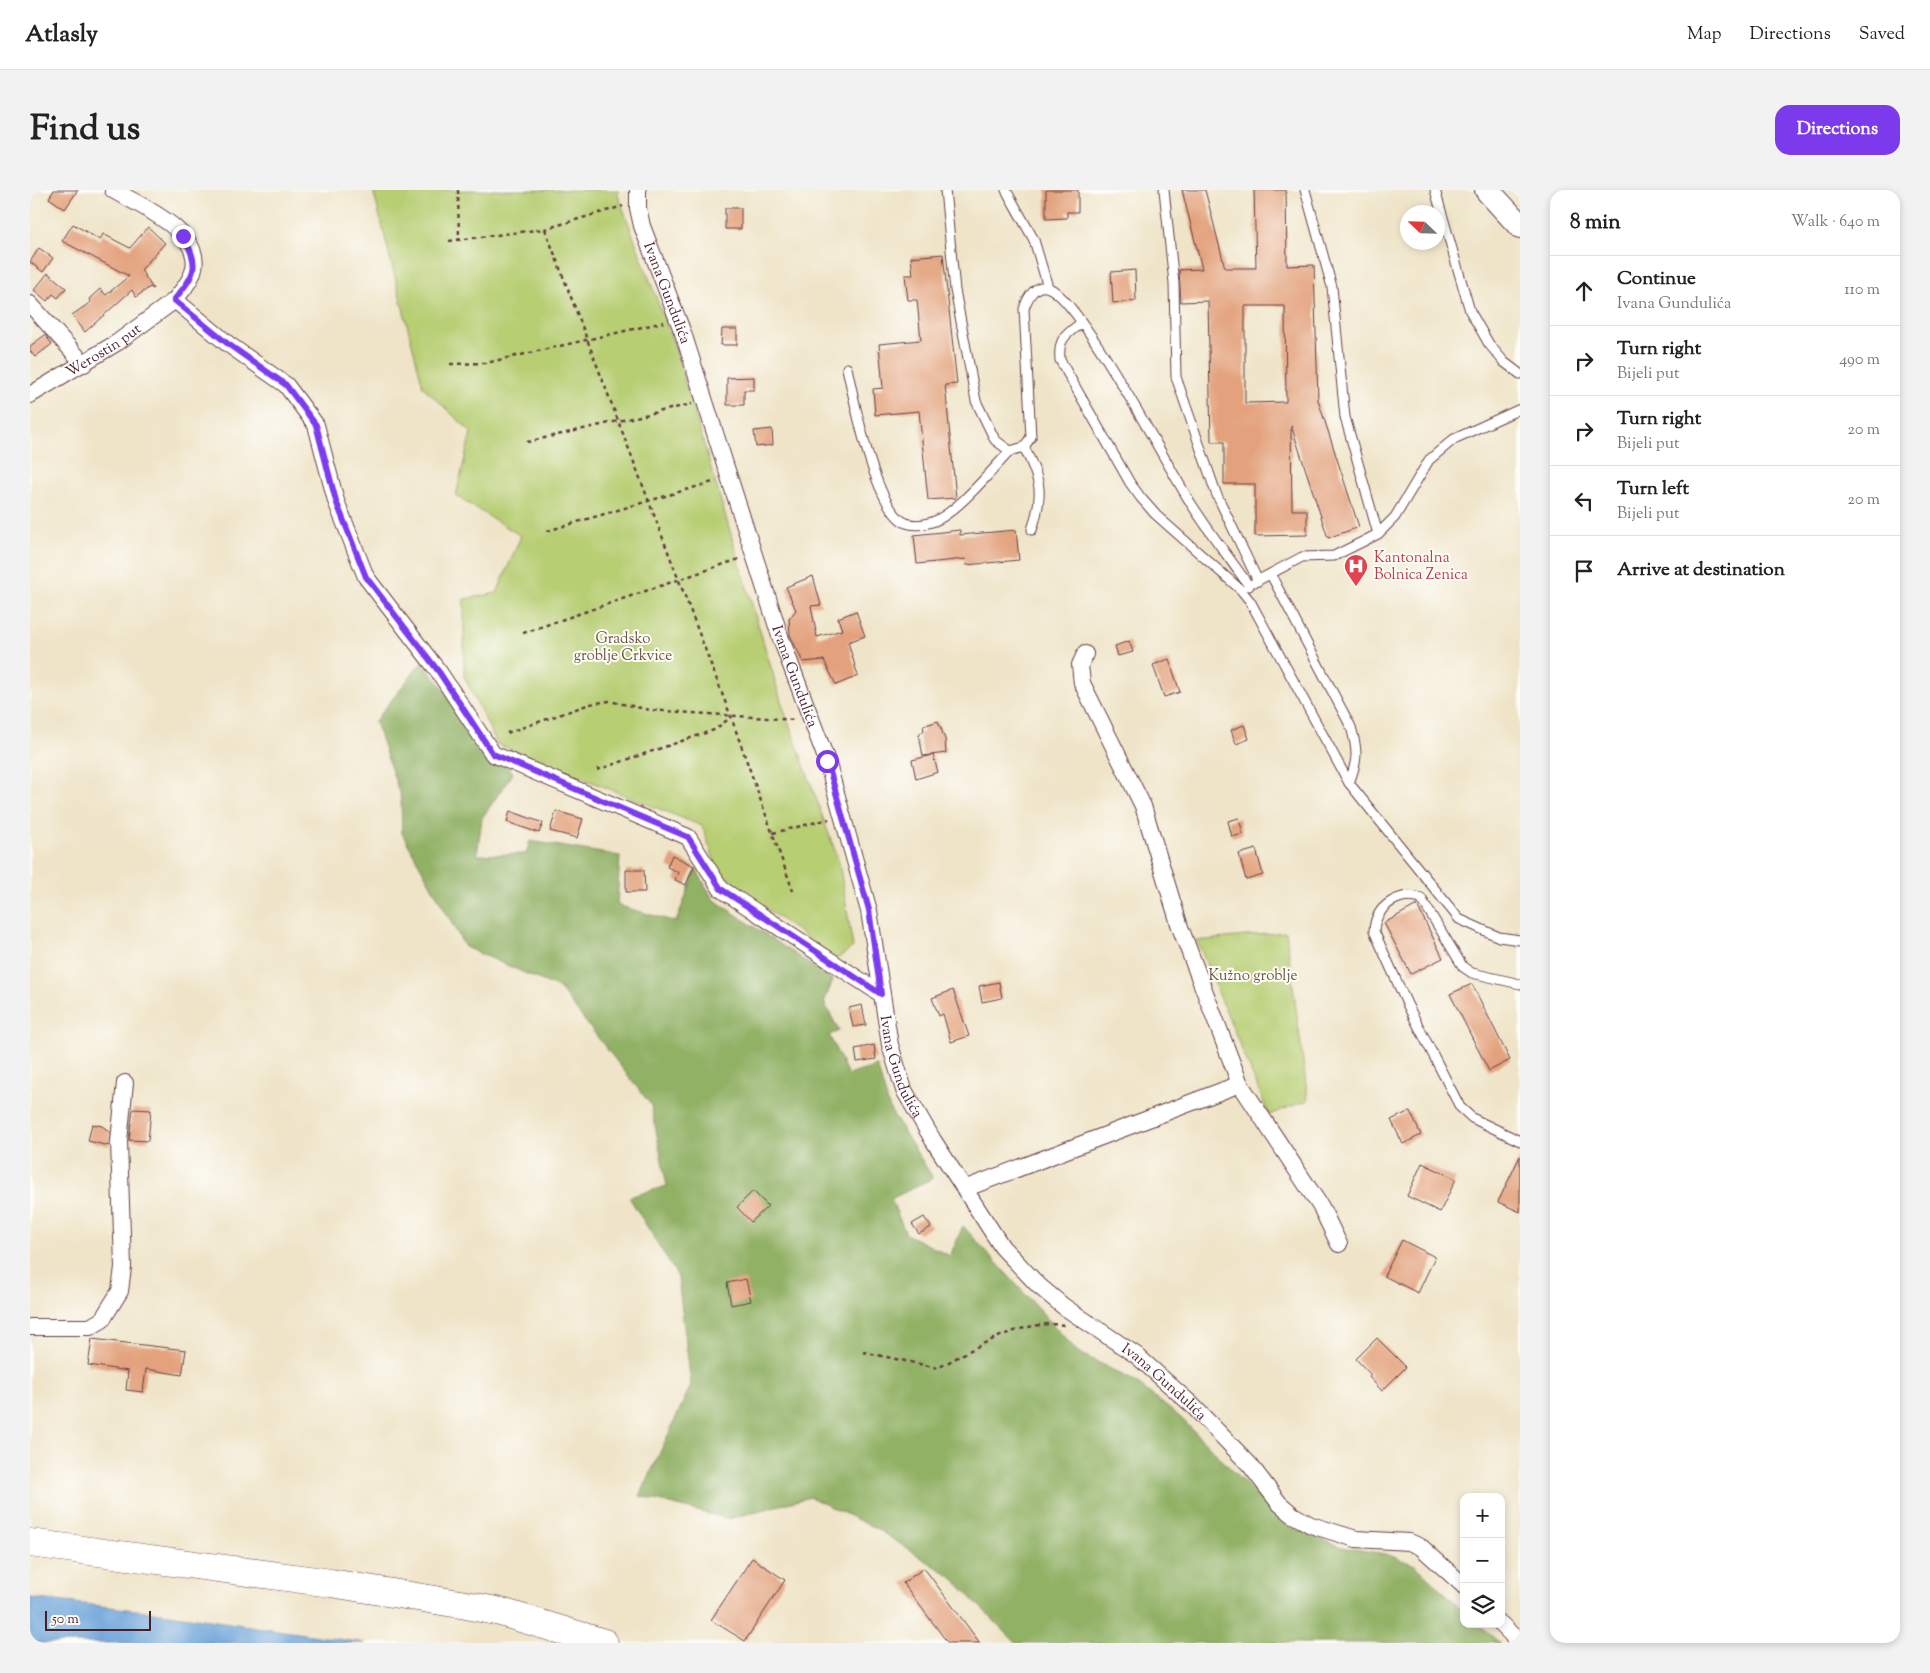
<!DOCTYPE html>
<html lang="en">
<head>
<meta charset="utf-8">
<style>
  :root { --surface:#fff; --page:#f2f2f2; --text:#222; --muted:#767676; --line:#e0e0e0; --accent:#7c3aed }
  body { margin:0; font-family:"Sorts Mill Goudy",serif; background:var(--page); color:var(--text) }
  .controls { position:absolute; right:15px; bottom:15px; display:grid; overflow:hidden; border-radius:10px; box-shadow:0 2px 8px #0003 }
  .controls button { width:45px; height:45px; display:grid; place-items:center; padding:0; border:0; border-bottom:1px solid var(--line); background:var(--surface); color:var(--text); font:25px sans-serif }
  .compass { position:absolute; left:1370px; top:15px; width:45px; height:45px; border-radius:50%; background:var(--surface); box-shadow:0 2px 8px #0003; rotate:293deg }
  .scale { position:absolute; left:15px; bottom:12px; width:106px; box-sizing:border-box; padding-left:5px; border:2px solid #4a1f2b; border-top:0; font-size:14px; line-height:18px; white-space:nowrap; color:#4a1f2b; -webkit-text-stroke:4px #fdfcf7; paint-order:stroke }
  .stop { position:absolute; width:15px; height:15px; margin:-11px; border:4px solid #7c3aed; border-radius:50%; background:#fff }
  .stop.end { background:#7c3aed; border-color:#fff; box-shadow:0 1px 5px #0008 }
  .list { margin:0; padding:0; list-style:none }
  h2 { display:flex; justify-content:space-between; align-items:center; height:65px; margin:0; padding:0 20px; font-size:21px }
  h2 small { font-size:16px; font-weight:400; color:var(--muted) }
  .list li { display:grid; grid-template-columns:32px 1fr auto; gap:15px; align-items:center; box-sizing:border-box; height:70px; padding:0 20px; border-top:1px solid var(--line) }
  .list b { display:block; font-size:19px; white-space:nowrap }
  .list p { margin:0; font-size:16px; white-space:nowrap; color:var(--muted) }
  .list em { font-size:16px; font-style:normal; color:var(--muted) }
  .icon { flex:none; width:28px; height:28px; fill:none; stroke:currentColor; stroke-width:2; stroke-linecap:round; stroke-linejoin:round }
  .map { position:relative; flex:none; width:1490px; height:1453px; overflow:hidden; border-radius:15px }
  header { display:flex; align-items:center; gap:30px; box-sizing:border-box; height:70px; padding:0 25px; background:var(--surface); border-bottom:1px solid var(--line) }
  header strong { font-size:24px }
  nav { display:flex; gap:28px; margin-inline-start:auto; font-size:18px }
  .intro { display:flex; align-items:center; justify-content:space-between; box-sizing:border-box; height:120px; padding:0 30px }
  h1 { margin:0; font-size:35px }
  .button { padding:12px 22px; border-radius:15px; background:var(--accent); color:#fff; font-size:18px; font-weight:700 }
  main { display:flex; gap:30px; padding:0 30px }
  aside { flex:1; background:var(--surface); border-radius:15px; box-shadow:0 2px 8px #0003 }
  .map>svg:first-child { display:block }
</style>
</head>
<body>
<header>
<strong>Atlasly</strong>
<nav><a>Map</a><a>Directions</a><a>Saved</a></nav>
</header>
<div class="intro"><h1>Find us</h1><a class="button">Directions</a></div>
<main>
<div class="map">
<svg width="1490" height="1453" viewBox="0 0 1490 1453">
  <rect width="100%" height="100%" fill="#fdfcf7"/>
  <filter id="ink" filterUnits="userSpaceOnUse"><feTurbulence type="fractalNoise" baseFrequency=".02" numOctaves="2"/><feDisplacementMap in="SourceGraphic" scale="10" xChannelSelector="R" yChannelSelector="G"/><feConvolveMatrix kernelMatrix="1 2 1 2 8 2 1 2 1" color-interpolation-filters="sRGB"/></filter>
  <filter id="wash" filterUnits="userSpaceOnUse"><feTurbulence type="fractalNoise" baseFrequency=".0096" numOctaves="4" result="noise"/><feDisplacementMap in="SourceGraphic" scale="20" xChannelSelector="R" yChannelSelector="G"/><feGaussianBlur stdDeviation="1.12" result="paint"/><feColorMatrix in="noise" values="0 0 0 0 0 0 0 0 0 0 0 0 0 0 0 0 0 1.4 0 .05"/><feComposite in="paint" operator="in"/></filter>
  <g filter="url(#wash)">
    <rect width="100%" height="100%" fill="#efe4c8"/>
    <path fill="#b7ce73" stroke="#80764f" d="M 343,0 L 588,0 L 588,5 L 644,155 L 752,514 L 809,672 L 823,757 L 807,769 L 690,686 L 672,636 L 467,554 L 434,486 L 434,409 L 467,403 L 491,346 L 426,306 L 441,242 L 393,197 Z
      M 1256,742 L 1278,910 L 1239,925 L 1167,751 Z"/>
    <path fill="#91b165" stroke="#6e6848" d="M 392,472 L 483,583 L 452,628 L 447,665 L 496,664 L 500,651 L 590,666 L 587,715 L 646,732 L 666,679 L 683,709 L 803,790 L 794,812 L 809,841 L 799,845 L 818,885 L 847,876 L 860,920 L 903,988 L 861,1009 L 876,1044 L 920,1066 L 933,1036 L 1048,1162 L 1104,1191 L 1151,1228 L 1256,1335 L 1311,1357 L 1356,1364 L 1385,1375 L 1434,1421 L 1434,1434 L 1448,1434 L 1470,1453 L 986,1453 L 920,1386 L 847,1339 L 780,1307 L 698,1329 L 610,1306 L 661,1195 L 648,1087 L 599,1007 L 637,996 L 621,915 L 529,798 L 435,757 L 372,643 L 371,608 L 345,531 Z"/>
    <path fill="#6ba3d9" stroke="#5a6182" d="M 0,1408 L 132,1423 L 335,1453 L 0,1453 Z"/>
    <g id="blocks">
      <path fill="#e3a27d" fill-rule="evenodd" d="M 24,0 L 48,0 L 35,19 L 19,8 Z
        M 1016,0 L 1048,0 L 1048,22 L 1037,22 L 1037,28 L 1016,29 Z
        M 1152,0 L 1175,0 L 1195,78 L 1226,78 L 1224,0 L 1256,0 L 1257,76 L 1284,75 L 1288,210 L 1329,337 L 1298,348 L 1261,235 L 1262,320 L 1277,320 L 1277,345 L 1225,346 L 1225,294 L 1194,294 L 1194,252 L 1181,252 L 1178,111 L 1151,112 L 1149,80 L 1172,79 ZM 1215,116 L 1255,116 L 1256,212 L 1215,213 Z
        M 695,18 L 711,18 L 711,39 L 695,39 Z
        M 43,34 L 70,50 L 73,44 L 100,58 L 118,37 L 135,53 L 111,80 L 123,99 L 120,97 L 106,107 L 102,100 L 55,142 L 42,125 L 61,112 L 59,109 L 70,99 L 76,105 L 99,86 L 32,51 Z
        M 9,58 L 23,68 L 13,82 L 0,72 Z
        M 913,64 L 927,194 L 915,195 L 926,308 L 898,310 L 889,221 L 845,225 L 843,199 L 853,198 L 849,154 L 891,150 L 887,110 L 878,110 L 875,85 L 883,85 L 881,67 Z
        M 1105,80 L 1106,111 L 1083,113 L 1081,82 Z
        M 18,83 L 36,98 L 28,108 L 23,104 L 17,111 L 4,100 Z
        M 692,139 L 707,139 L 707,155 L 691,155 Z
        M 15,145 L 22,154 L 5,167 L 0,161 L 0,156 Z
        M 724,187 L 724,200 L 714,200 L 714,215 L 697,215 L 697,188 Z
        M 742,239 L 743,255 L 726,257 L 724,241 Z
        M 930,340 L 930,345 L 986,340 L 989,370 L 936,375 L 935,369 L 887,374 L 884,345 Z
        M 783,386 L 791,415 L 781,416 L 787,447 L 812,440 L 808,428 L 826,421 L 835,446 L 818,452 L 828,486 L 806,495 L 794,470 L 773,472 L 760,445 L 759,429 L 766,420 L 756,397 Z
        M 1099,451 L 1103,462 L 1088,466 L 1085,456 Z
        M 1139,469 L 1150,502 L 1134,507 L 1123,475 Z
        M 908,531 L 915,549 L 916,563 L 893,566 L 889,545 L 894,540 L 893,536 Z
        M 1214,535 L 1219,549 L 1206,554 L 1201,540 Z
        M 903,565 L 908,582 L 886,589 L 882,570 Z
        M 480,621 L 513,633 L 509,643 L 477,632 Z
        M 526,621 L 553,629 L 547,648 L 520,641 Z
        M 1209,628 L 1213,644 L 1202,647 L 1198,631 Z
        M 1226,659 L 1233,685 L 1216,690 L 1209,664 Z
        M 642,665 L 664,676 L 656,695 L 645,690 L 648,682 L 637,677 Z
        M 596,680 L 614,680 L 615,702 L 596,702 Z
        M 1387,715 L 1413,768 L 1381,784 L 1354,733 Z
        M 969,792 L 972,808 L 952,812 L 949,796 Z
        M 1442,794 L 1480,870 L 1459,881 L 1420,804 Z
        M 923,800 L 939,846 L 921,852 L 913,824 L 909,826 L 902,808 Z
        M 832,815 L 836,835 L 823,837 L 819,818 Z
        M 844,855 L 846,869 L 827,872 L 825,859 Z
        M 103,919 L 121,920 L 118,951 L 99,950 Z
        M 1380,921 L 1391,945 L 1373,954 L 1361,930 Z
        M 62,934 L 72,936 L 80,942 L 79,956 L 58,951 Z
        M 1490,966 L 1490,1022 L 1468,1012 Z
        M 1392,973 L 1426,989 L 1410,1022 L 1377,1006 Z
        M 723,1001 L 738,1016 L 721,1032 L 707,1017 Z
        M 894,1027 L 901,1037 L 889,1044 L 882,1034 Z
        M 1372,1050 L 1405,1067 L 1388,1103 L 1354,1086 Z
        M 716,1089 L 721,1111 L 701,1115 L 697,1093 Z
        M 1347,1148 L 1376,1177 L 1352,1201 L 1339,1187 L 1341,1185 L 1326,1169 Z
        M 62,1149 L 156,1160 L 152,1185 L 116,1179 L 113,1202 L 96,1200 L 98,1181 L 58,1175 Z
        M 722,1368 L 755,1390 L 715,1451 L 681,1430 Z
        M 894,1378 L 950,1453 L 918,1453 L 873,1393 Z"/>
    </g>
  </g>
  <g filter="url(#ink)">
    <use href="#blocks" fill-opacity="0" stroke="#633d43" stroke-width="1"/>
    <g fill="none" stroke-linecap="round" stroke-linejoin="round">
      <g stroke="#633d43" stroke-width="11">
        <path id="lane" d="M 915,0 L 925,100 L 946,211 L 965,250 L 980,261 L 994,257 L 1001,247 L 994,119 C 997,109 1005,92 1019,98 C 1051,110 1138,278 1162,315 C 1180,343 1200,369 1219,396
          M 976,0 L 1004,50 L 1018,97
          M 1134,0 L 1144,93 L 1146,187 L 1186,303 L 1228,391
          M 1275,0 L 1302,97 L 1315,227 L 1348,344
          M 1405,0 L 1440,121 L 1459,154 L 1474,172 L 1490,184
          M 1051,133 C 1035,145 1028,149 1030,170 L 1100,293 L 1111,308 L 1126,325 L 1211,400 L 1220,411 L 1319,593 L 1429,729 L 1469,747 L 1490,750
          M 817,178 C 824,209 845,320 876,333 C 884,336 893,335 902,332 C 925,325 962,280 980,261
          M 994,257 C 1011,292 1014,302 1002,340
          M 1241,385 L 1321,537 C 1328,561 1328,570 1319,593
          M 1225,392 L 1272,367 L 1304,366 L 1348,344 L 1365,327 L 1399,270 L 1424,249 L 1490,219
          M 1490,794 L 1442,783 L 1433,777 L 1391,708 C 1368,701 1345,717 1344,741 L 1377,814 L 1430,917 L 1442,928 L 1490,951"/>
      </g>
      <g stroke="#633d43" stroke-width="18">
        <g id="street">
          <path d="M 83,0 C 109,15 176,43 163,82 C 160,92 151,102 145,110 L 198,154 L 256,195 L 286,235 L 306,311 L 336,387 L 409,482 L 463,564 L 658,647 L 691,699 L 851,804"/>
          <path id="s1" d="M 608,0 L 608,18 L 612,36 L 653,143 L 751,449 L 797,571 L 839,721 L 860,855 L 874,900 L 903,950 L 972,1057 L 1008,1095 L 1033,1116 L 1106,1165 L 1161,1214 L 1220,1275 L 1249,1313 L 1263,1325 L 1281,1335 L 1326,1349 L 1379,1352 L 1391,1357 L 1434,1396"/>
          <path d="M 0,114 L 54,174"/>
          <path id="s2" d="M 0,205 L 88,152 L 145,110"/>
          <path d="M 1055,464 L 1050,475 L 1052,493 L 1113,616 L 1150,737 L 1210,894 L 1291,1017 L 1309,1054"/>
          <path d="M 934,999 L 1210,894"/>
          <path d="M 0,1137 L 60,1137 L 72,1130 L 90,1101 L 93,1077 L 89,951 L 95,893"/>
          <path d="M 1471,1434 L 1482,1445 L 1486,1453"/>
        </g>
      </g>
      <g stroke="#633d43" stroke-width="26">
        <path id="secondary" d="M 1457,0 L 1490,36"/>
      </g>
      <g stroke="#633d43" stroke-width="29">
        <path id="highway" d="M 0,1353 L 301,1393 L 436,1415 L 471,1422 L 574,1453"/>
      </g>
      <path stroke="#633d43" stroke-width="2.5" stroke-dasharray="4 4" stroke-linecap="butt" d="M 428,0 L 429,50
        M 515,39 L 701,527 L 763,701
        M 419,51 L 515,39 L 593,16
        M 420,174 L 456,173 L 634,132
        M 497,252 L 662,214
        M 517,341 L 686,291
        M 493,443 L 709,369
        M 477,543 L 560,514 L 579,511 L 620,520 L 766,530
        M 567,580 L 684,540 L 700,528
        M 743,643 L 799,629
        M 833,1162 L 908,1178 C 944,1158 992,1129 1034,1135"/>
      <use href="#lane" stroke="#fff" stroke-width="9"/>
      <use href="#street" stroke="#fff" stroke-width="16"/>
      <use href="#secondary" stroke="#fff" stroke-width="24"/>
      <use href="#highway" stroke="#fff" stroke-width="28"/>
    </g>
  </g>
  <g fill="none" stroke-linecap="round" stroke-linejoin="round" filter="url(#ink)">
    <path stroke="#7c3aed" stroke-width="6" d="M 153,46 C 171,77 165,84 144,110 L 198,154 L 256,195 L 286,235 L 306,311 L 336,387 L 409,482 L 463,564 L 658,647 L 691,699 L 851,804 L 839,720 L 797,571"/>
  </g>
  <defs>
    <g id="hospital-pin" transform="scale(1.25)"><path d="M0 17L-7.5 6A9.5 9.5 0 1 1 7.5 6Z" fill="#e0444e" stroke="#fdfcf7"/><path d="M-5-5h3v3.5h4V-5h3V5h-3V1.5h-4V5h-3Z" fill="#fff"/></g>
  </defs>
  <g fill-rule="evenodd">
    <use href="#hospital-pin" x="1326" y="376"/>
  </g>
  <g text-anchor="middle" stroke-width="4" stroke-linejoin="round" paint-order="stroke">
    <g font-size="15" fill="#4a1f2b" stroke="#fdfcf7">
      <text dy="5" stroke="none"><textPath href="#s1" startOffset="108">Ivana Gundulića</textPath></text>
      <text dy="5" stroke="none"><textPath href="#s2" startOffset="86">Werostin put</textPath></text>
      <text dy="5" stroke="none"><textPath href="#s1" startOffset="512">Ivana Gundulića</textPath></text>
      <text dy="5" stroke="none"><textPath href="#s1" startOffset="918">Ivana Gundulića</textPath></text>
      <text dy="5" stroke="none"><textPath href="#s1" startOffset="1338">Ivana Gundulića</textPath></text>
    </g>
    <g font-size="15" fill="#be3a42" stroke="#fdfcf7" text-anchor="start">
      <text x="1344" y="372">Kantonalna<tspan x="1344" dy="17">Bolnica Zenica</tspan></text>
    </g>
    <g font-size="15" fill="#6b5441" stroke="#fdfcf7">
      <text x="593" y="453">Gradsko<tspan x="593" dy="17">groblje Crkvice</tspan></text>
      <text x="1223" y="790">Kužno groblje</text>
    </g>
  </g>
</svg>
<div class="controls">
<button>+</button>
<button>−</button>
<button><svg class="icon" aria-label="layers" viewBox="0 0 24 24"><path d="M12 4l9 5-9 5-9-5zM3 14l9 5 9-5"/></svg></button>
</div>
<svg class="compass" viewBox="-18 -18 36 36"><path d="M0-13l5 13h-10z" fill="#e53935"/><path d="M0 13l5-13h-10z" fill="#767676"/></svg>
<div class="scale">50 m</div>
<div class="stop" style="left:797px;top:571px"></div>
<div class="stop end" style="left:153px;top:46px"></div>
</div>
<aside>
<h2>8 min<small>Walk · 640 m</small></h2>
<ul class="list">
<li><svg class="icon" aria-label="ahead" viewBox="0 0 24 24"><path d="M12 20V5M6 11l6-6 6 6"/></svg><div><b>Continue</b><p>Ivana Gundulića</p></div><em>110 m</em></li>
<li><svg class="icon" aria-label="right" viewBox="0 0 24 24"><path d="M7 20v-9h11M14 6l5 5-5 5"/></svg><div><b>Turn right</b><p>Bijeli put</p></div><em>490 m</em></li>
<li><svg class="icon" aria-label="right" viewBox="0 0 24 24"><path d="M7 20v-9h11M14 6l5 5-5 5"/></svg><div><b>Turn right</b><p>Bijeli put</p></div><em>20 m</em></li>
<li><svg class="icon" aria-label="left" viewBox="0 0 24 24"><path d="M17 20v-9H6M10 6l-5 5 5 5"/></svg><div><b>Turn left</b><p>Bijeli put</p></div><em>20 m</em></li>
<li><svg class="icon" aria-label="arrive" viewBox="0 0 24 24"><path d="M6 21V4h12l-3 4 3 4H6"/></svg><div><b>Arrive at destination</b></div></li>
</ul>
</aside>
</main>
</body>
</html>
